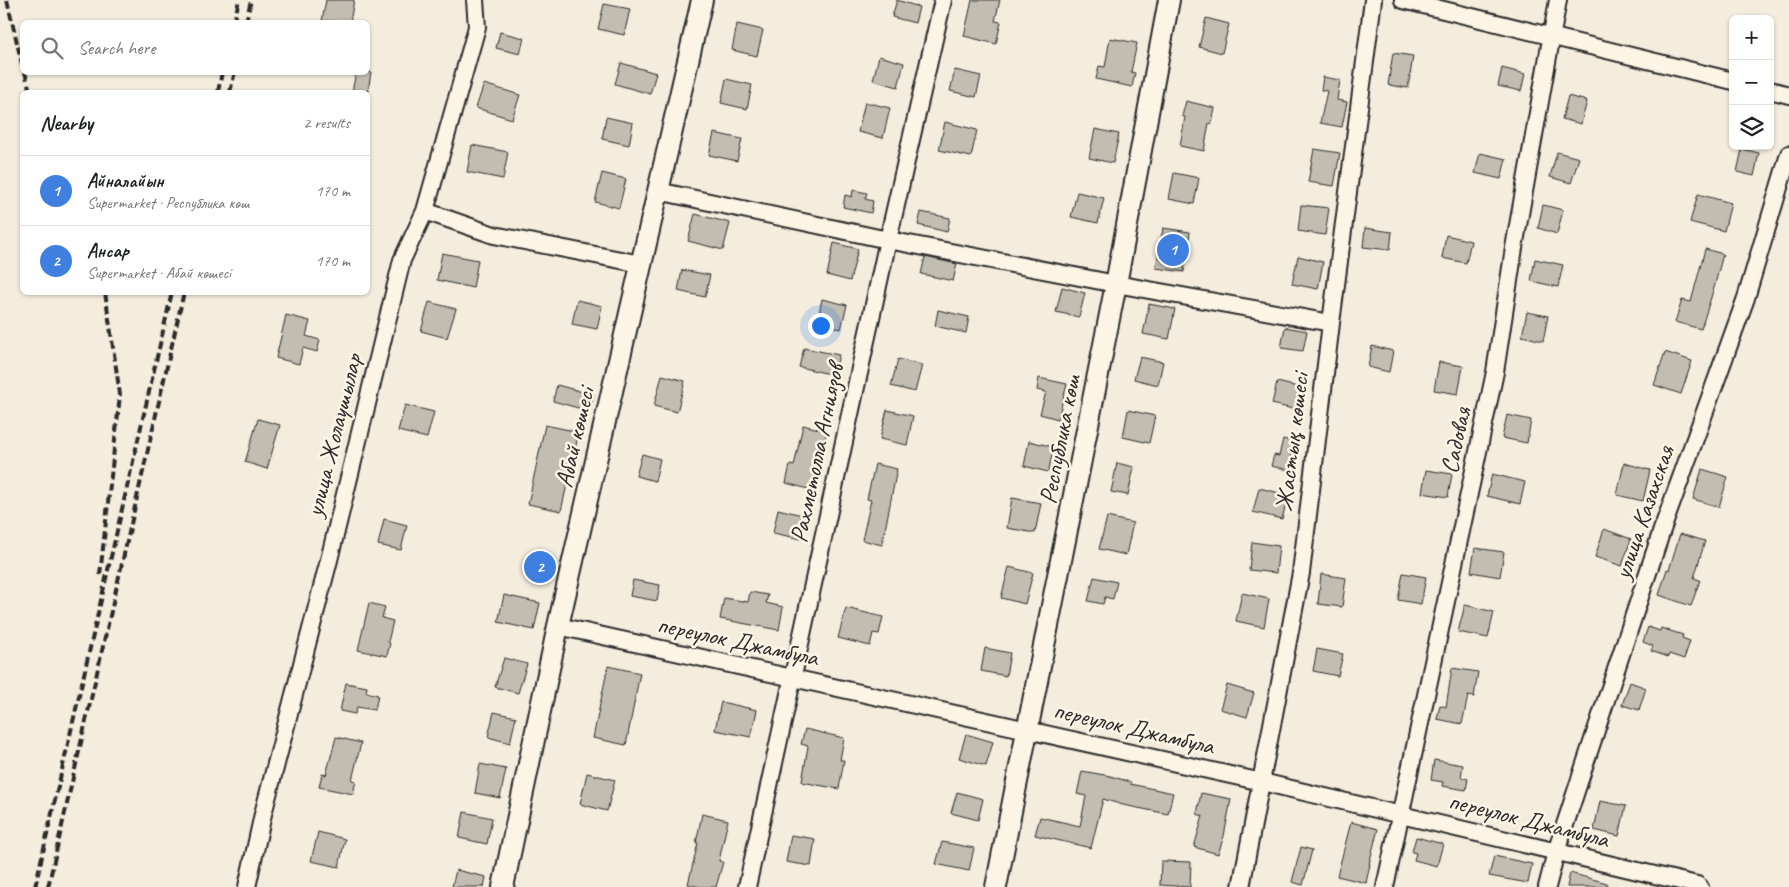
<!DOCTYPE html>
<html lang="en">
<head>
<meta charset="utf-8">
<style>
  :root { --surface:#fff; --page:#f2f2f2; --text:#202124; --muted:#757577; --line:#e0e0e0; --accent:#b45309 }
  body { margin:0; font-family:Caveat,sans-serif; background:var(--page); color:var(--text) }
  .controls { position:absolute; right:15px; top:15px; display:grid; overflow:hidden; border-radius:8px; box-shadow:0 1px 4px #0004 }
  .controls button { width:45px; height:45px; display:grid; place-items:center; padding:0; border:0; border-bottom:1px solid var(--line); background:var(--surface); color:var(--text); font:25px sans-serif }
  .you { position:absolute; left:820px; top:325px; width:18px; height:18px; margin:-12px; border:4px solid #fff; border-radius:50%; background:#1a73e8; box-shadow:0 0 0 8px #1a73e833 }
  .badge { display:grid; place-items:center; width:32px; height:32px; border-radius:50%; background:var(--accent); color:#fff; font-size:16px; font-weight:700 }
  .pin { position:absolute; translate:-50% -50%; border:2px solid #fff; box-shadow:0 1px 5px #0006 }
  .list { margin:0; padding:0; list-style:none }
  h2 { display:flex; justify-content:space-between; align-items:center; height:65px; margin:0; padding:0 20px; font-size:21px }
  h2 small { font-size:16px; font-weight:400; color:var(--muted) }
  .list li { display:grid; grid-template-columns:32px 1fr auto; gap:15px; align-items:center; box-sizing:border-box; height:70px; padding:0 20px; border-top:1px solid var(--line) }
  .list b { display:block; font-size:19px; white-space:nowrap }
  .list p { margin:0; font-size:16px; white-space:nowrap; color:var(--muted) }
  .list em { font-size:16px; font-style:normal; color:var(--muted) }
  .icon { flex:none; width:28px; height:28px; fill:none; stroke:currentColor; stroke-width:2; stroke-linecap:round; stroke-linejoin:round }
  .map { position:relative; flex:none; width:1789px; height:887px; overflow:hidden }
  .search { position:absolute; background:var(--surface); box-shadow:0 1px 4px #0004; left:20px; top:20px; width:350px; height:55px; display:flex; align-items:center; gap:12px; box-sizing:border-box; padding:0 18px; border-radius:8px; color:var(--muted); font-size:19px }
  .panel { position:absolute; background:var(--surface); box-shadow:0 1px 4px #0004; left:20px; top:90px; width:350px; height:205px; border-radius:8px }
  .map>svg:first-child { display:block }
</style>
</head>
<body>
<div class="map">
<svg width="1789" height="887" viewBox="0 0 1789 887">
  <rect width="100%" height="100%" fill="#f4edde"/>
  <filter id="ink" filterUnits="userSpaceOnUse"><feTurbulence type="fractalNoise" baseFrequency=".02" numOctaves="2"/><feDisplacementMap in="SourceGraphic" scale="10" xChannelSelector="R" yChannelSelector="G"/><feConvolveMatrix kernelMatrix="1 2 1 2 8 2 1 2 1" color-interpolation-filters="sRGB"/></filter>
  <g filter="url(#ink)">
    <path fill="#c2bdb1" stroke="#2b2b2b" d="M 326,0 L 354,0 L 350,22 L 322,21 Z
      M 897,0 L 919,7 L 915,23 L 892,17 Z
      M 972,0 L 1000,0 L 995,21 L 1001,22 L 996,44 L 964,36 Z
      M 604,4 L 630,9 L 624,35 L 598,29 Z
      M 1206,18 L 1229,24 L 1222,53 L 1199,47 Z
      M 737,24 L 763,30 L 757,56 L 732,50 Z
      M 500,32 L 524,38 L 520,54 L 496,48 Z
      M 1110,38 L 1137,43 L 1131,72 L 1135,73 L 1132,87 L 1096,79 L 1099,66 L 1105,67 Z
      M 1393,53 L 1413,56 L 1408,88 L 1388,85 Z
      M 879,56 L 904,63 L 898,87 L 873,80 Z
      M 621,63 L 656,73 L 650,94 L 615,84 Z
      M 1502,68 L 1525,74 L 1521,91 L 1498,86 Z
      M 955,70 L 981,76 L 976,97 L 950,91 Z
      M 356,72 L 371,72 L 368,92 L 352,92 Z
      M 1323,77 L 1340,80 L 1337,100 L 1347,102 L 1342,127 L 1320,123 L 1327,91 L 1321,90 Z
      M 726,79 L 752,85 L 747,109 L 721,103 Z
      M 484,84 L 520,95 L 512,119 L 476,108 Z
      M 1568,96 L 1587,101 L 1581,124 L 1562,119 Z
      M 1186,101 L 1215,108 L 1212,123 L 1209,123 L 1204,151 L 1180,146 L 1185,117 L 1182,116 Z
      M 865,102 L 890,108 L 883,138 L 858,132 Z
      M 606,117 L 633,123 L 629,145 L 602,139 Z
      M 945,122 L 977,130 L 971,157 L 939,150 Z
      M 1095,129 L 1119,134 L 1113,163 L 1089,158 Z
      M 714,133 L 742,139 L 737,161 L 709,155 Z
      M 472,145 L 508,152 L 503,179 L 467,172 Z
      M 1314,149 L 1340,153 L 1334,186 L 1308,182 Z
      M 1742,149 L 1759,153 L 1754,176 L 1737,172 Z
      M 1557,152 L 1579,158 L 1571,183 L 1550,177 Z
      M 1480,153 L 1506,159 L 1501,179 L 1475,173 Z
      M 602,173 L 626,179 L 619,208 L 595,202 Z
      M 1174,173 L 1199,178 L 1194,204 L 1169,199 Z
      M 853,190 L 867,193 L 865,199 L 873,201 L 871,213 L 843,207 L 845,195 L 852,197 Z
      M 1077,192 L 1104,198 L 1098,223 L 1071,217 Z
      M 1698,194 L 1731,203 L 1724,231 L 1690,222 Z
      M 1301,205 L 1329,208 L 1325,235 L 1298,231 Z
      M 1543,205 L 1563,210 L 1557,234 L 1538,228 Z
      M 921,212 L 950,218 L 947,232 L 918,225 Z
      M 695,214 L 730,223 L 723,250 L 688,241 Z
      M 1163,228 L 1190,232 L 1184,272 L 1156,268 Z
      M 1365,228 L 1392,232 L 1390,250 L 1363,247 Z
      M 1446,235 L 1471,241 L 1466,263 L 1442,258 Z
      M 834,243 L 858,249 L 850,281 L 827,275 Z
      M 1705,249 L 1723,254 L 1714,288 L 1701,329 L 1675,322 L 1682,300 L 1691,302 Z
      M 442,253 L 478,260 L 473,288 L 437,280 Z
      M 1298,256 L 1323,262 L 1318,289 L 1292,284 Z
      M 925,257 L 957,264 L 953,281 L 921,274 Z
      M 1535,259 L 1563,265 L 1558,287 L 1531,281 Z
      M 682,270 L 710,275 L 705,297 L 678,291 Z
      M 1062,287 L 1085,293 L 1079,317 L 1056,312 Z
      M 822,299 L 847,305 L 841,329 L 817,323 Z
      M 577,300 L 602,306 L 597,329 L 572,324 Z
      M 429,302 L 456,309 L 447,338 L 421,331 Z
      M 1149,304 L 1175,309 L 1169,339 L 1143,334 Z
      M 938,310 L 969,317 L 966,333 L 935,326 Z
      M 1527,312 L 1548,316 L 1543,341 L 1522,336 Z
      M 286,315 L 310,321 L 306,336 L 320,340 L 317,352 L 303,348 L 299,364 L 276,358 Z
      M 1285,327 L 1307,331 L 1303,351 L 1281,348 Z
      M 1372,346 L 1393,351 L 1389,372 L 1368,367 Z
      M 804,348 L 839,355 L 834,375 L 799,367 Z
      M 1665,352 L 1692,361 L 1681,394 L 1654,385 Z
      M 1140,357 L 1163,362 L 1158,385 L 1134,379 Z
      M 898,359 L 922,365 L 915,392 L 891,386 Z
      M 1439,362 L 1463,366 L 1458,394 L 1434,390 Z
      M 662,375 L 685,381 L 677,412 L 654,406 Z
      M 1039,378 L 1067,384 L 1058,419 L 1040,414 L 1046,392 L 1037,390 Z
      M 1277,382 L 1302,388 L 1297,410 L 1272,404 Z
      M 557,385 L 594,395 L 589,411 L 553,401 Z
      M 405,405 L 434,412 L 427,438 L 398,431 Z
      M 887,410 L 913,416 L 907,445 L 880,439 Z
      M 1128,410 L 1155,416 L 1149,443 L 1123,437 Z
      M 1507,415 L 1531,420 L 1527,443 L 1502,438 Z
      M 258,419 L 280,425 L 267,469 L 245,462 Z
      M 545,425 L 579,432 L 561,511 L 528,504 Z
      M 803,425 L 827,431 L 812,490 L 786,483 L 790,465 L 794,466 Z
      M 1283,439 L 1294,442 L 1289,470 L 1271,466 L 1274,455 L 1279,456 Z
      M 1029,441 L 1054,447 L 1048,472 L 1024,466 Z
      M 642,454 L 660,459 L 655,481 L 636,476 Z
      M 1117,463 L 1134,467 L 1128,495 L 1111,492 Z
      M 1624,463 L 1650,470 L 1643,501 L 1617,495 Z
      M 875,464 L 897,469 L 882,545 L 862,540 L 871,500 L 867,499 Z
      M 1702,469 L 1728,477 L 1719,507 L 1693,499 Z
      M 1426,470 L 1452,474 L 1448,497 L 1422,493 Z
      M 1492,474 L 1525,482 L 1520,504 L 1487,496 Z
      M 1259,488 L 1288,495 L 1282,519 L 1253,512 Z
      M 1012,498 L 1041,503 L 1035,533 L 1007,528 Z
      M 778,509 L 806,516 L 801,539 L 773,533 Z
      M 1107,517 L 1133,523 L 1126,555 L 1099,549 Z
      M 384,519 L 407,525 L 401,550 L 378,545 Z
      M 1604,529 L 1631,539 L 1622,566 L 1595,557 Z
      M 1680,534 L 1705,541 L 1694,578 L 1700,580 L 1691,606 L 1659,595 L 1667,569 L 1669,570 Z
      M 1252,542 L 1279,546 L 1276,573 L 1249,570 Z
      M 1475,548 L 1504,552 L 1500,577 L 1471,572 Z
      M 535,554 L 550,557 L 546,581 L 531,578 Z
      M 1009,567 L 1033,573 L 1025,604 L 1001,598 Z
      M 1403,573 L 1426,577 L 1421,604 L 1398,600 Z
      M 1321,574 L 1346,578 L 1342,607 L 1318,604 Z
      M 1094,577 L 1117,582 L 1113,599 L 1105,597 L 1103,604 L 1088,601 Z
      M 633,580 L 660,585 L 657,601 L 630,596 Z
      M 750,592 L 768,595 L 766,603 L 783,607 L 779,630 L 720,619 L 724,598 L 748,602 Z
      M 1242,593 L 1269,599 L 1264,627 L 1236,621 Z
      M 504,595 L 540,603 L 534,630 L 498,622 Z
      M 369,603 L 385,607 L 382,618 L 393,621 L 388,642 L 390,643 L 387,656 L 358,650 Z
      M 1465,605 L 1494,612 L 1488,638 L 1458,632 Z
      M 846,608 L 883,617 L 879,634 L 873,633 L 870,646 L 838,638 Z
      M 1648,627 L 1660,631 L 1661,628 L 1683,635 L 1682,638 L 1690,641 L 1684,659 L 1669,654 L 1668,657 L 1651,651 L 1653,646 L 1643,642 Z
      M 985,648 L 1010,653 L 1006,676 L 981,671 Z
      M 1317,649 L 1343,654 L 1338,676 L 1313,671 Z
      M 504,658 L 527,664 L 518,693 L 495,687 Z
      M 608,666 L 640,673 L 626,745 L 593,738 Z
      M 1452,668 L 1478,672 L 1474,697 L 1468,696 L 1462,724 L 1437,719 L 1440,705 L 1446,707 Z
      M 1630,682 L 1646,688 L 1639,710 L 1622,705 Z
      M 346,683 L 367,687 L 366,692 L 378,695 L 375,710 L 357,707 L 355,714 L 340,711 Z
      M 1227,685 L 1254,693 L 1247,717 L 1220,709 Z
      M 721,702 L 757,710 L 751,737 L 715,730 Z
      M 494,712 L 516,717 L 510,743 L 488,737 Z
      M 805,729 L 844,738 L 840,760 L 844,760 L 839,789 L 802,782 L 808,746 L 801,744 Z
      M 966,734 L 993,742 L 986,766 L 959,758 Z
      M 336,737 L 361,743 L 352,780 L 356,781 L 353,794 L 319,787 L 322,774 L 326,775 Z
      M 1434,760 L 1463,765 L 1461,777 L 1468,779 L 1466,790 L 1442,786 L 1443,782 L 1431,780 Z
      M 480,764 L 506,769 L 500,798 L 475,793 Z
      M 1082,771 L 1110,776 L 1131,782 L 1130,784 L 1173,793 L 1168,814 L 1123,805 L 1103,799 L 1091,848 L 1035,835 L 1040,817 L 1080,826 L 1086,796 L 1077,794 Z
      M 587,773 L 615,780 L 607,811 L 580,804 Z
      M 957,792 L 983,799 L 978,820 L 951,813 Z
      M 1201,793 L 1231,799 L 1224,836 L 1218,854 L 1194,847 L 1203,816 L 1197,814 Z
      M 1600,801 L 1626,806 L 1619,836 L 1594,830 Z
      M 464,812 L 492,818 L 487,844 L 459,838 Z
      M 702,814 L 728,820 L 719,861 L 723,862 L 716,887 L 700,887 L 688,884 L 698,843 L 696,843 Z
      M 1351,822 L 1378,829 L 1369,864 L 1370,864 L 1366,883 L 1337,876 Z
      M 318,832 L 345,839 L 339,867 L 311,861 Z
      M 791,835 L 815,839 L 811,866 L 786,862 Z
      M 1416,837 L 1443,844 L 1437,866 L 1414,860 L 1416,853 L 1412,852 Z
      M 942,842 L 974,848 L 969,871 L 936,864 Z
      M 1301,847 L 1312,850 L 1303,885 L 1292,882 Z
      M 1494,856 L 1532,864 L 1528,883 L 1489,876 Z
      M 1161,861 L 1191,862 L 1190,887 L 1160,885 Z
      M 456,870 L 486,877 L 484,887 L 452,887 Z
      M 1570,873 L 1607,883 L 1607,887 L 1567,887 Z"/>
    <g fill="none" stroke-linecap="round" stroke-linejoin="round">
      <g stroke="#2b2b2b" stroke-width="20">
        <path id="minor" d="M 1403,0 L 1733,81
          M 1770,90 L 1789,95
          M 658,191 L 888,240 L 1116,284 L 1331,323
          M 425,211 L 494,235 L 641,264
          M 558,626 L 1262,782 L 1697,885 L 1700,887
          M 247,887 L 263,814 L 329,560 L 402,260 L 425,211 L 477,27 L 475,0
          M 747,887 L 888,240 L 943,0
          M 1241,887 L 1301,573 L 1331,323 L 1373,0
          M 1385,887 L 1495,372 L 1514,248 L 1558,0
          M 1547,887 L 1556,852 L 1662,530 L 1746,298 L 1789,154"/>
      </g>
      <g stroke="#2b2b2b" stroke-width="24">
        <path id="major" d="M 503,887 L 558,626 L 702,0
          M 996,887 L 1116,284 L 1169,0"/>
      </g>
      <use href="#minor" stroke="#fcf5e5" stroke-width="16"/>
      <use href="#major" stroke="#fcf5e5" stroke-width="20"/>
      <path stroke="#2b2b2b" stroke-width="4" stroke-dasharray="8 4" stroke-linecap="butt" d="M 7,0 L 22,64
        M 234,22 L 239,0
        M 246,22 L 251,0
        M 25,72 L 30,92
        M 218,92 L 222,72
        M 230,92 L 235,72
        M 100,575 L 120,395 L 105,292
        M 35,887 L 172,292
        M 48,887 L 184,292"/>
    </g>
  </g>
  <g text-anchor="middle" stroke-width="5" stroke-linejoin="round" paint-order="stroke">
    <g font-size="25" fill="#2b2b2b" stroke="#fcf5e5">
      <text transform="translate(333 435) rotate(-76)" y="9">улица Жолаушылар</text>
      <text transform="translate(574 437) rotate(-77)" y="9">Абай көшесі</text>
      <text transform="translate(1059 439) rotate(-79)" y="9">Республика көш</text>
      <text transform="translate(1455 440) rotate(-78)" y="9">Садовая</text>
      <text transform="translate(1291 442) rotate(-83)" y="9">Жастық көшесі</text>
      <text transform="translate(816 453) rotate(-78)" y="9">Рахметолла Агниязов</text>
      <text transform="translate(1643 512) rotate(-71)" y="9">улица Казахская</text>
      <text transform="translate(738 640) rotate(12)" y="9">переулок Джамбула</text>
      <text transform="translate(1134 727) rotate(13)" y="9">переулок Джамбула</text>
      <text transform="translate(1529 819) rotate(14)" y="9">переулок Джамбула</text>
    </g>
  </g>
</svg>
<div class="controls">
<button>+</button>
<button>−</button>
<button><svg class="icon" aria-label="layers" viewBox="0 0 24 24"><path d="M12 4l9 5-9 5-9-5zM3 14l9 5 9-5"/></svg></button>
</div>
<div class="you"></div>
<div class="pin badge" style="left:1173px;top:250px;background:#3f7fe0">1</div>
<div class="pin badge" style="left:540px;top:567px;background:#3f7fe0">2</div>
<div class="search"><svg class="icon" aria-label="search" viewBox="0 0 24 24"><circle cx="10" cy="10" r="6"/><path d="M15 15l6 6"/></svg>Search here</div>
<section class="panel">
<h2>Nearby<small>2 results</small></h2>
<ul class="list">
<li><span class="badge" style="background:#3f7fe0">1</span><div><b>Айналайын</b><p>Supermarket · Республика көш</p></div><em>170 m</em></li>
<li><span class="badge" style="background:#3f7fe0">2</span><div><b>Ансар</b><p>Supermarket · Абай көшесі</p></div><em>170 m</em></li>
</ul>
</section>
</div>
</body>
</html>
